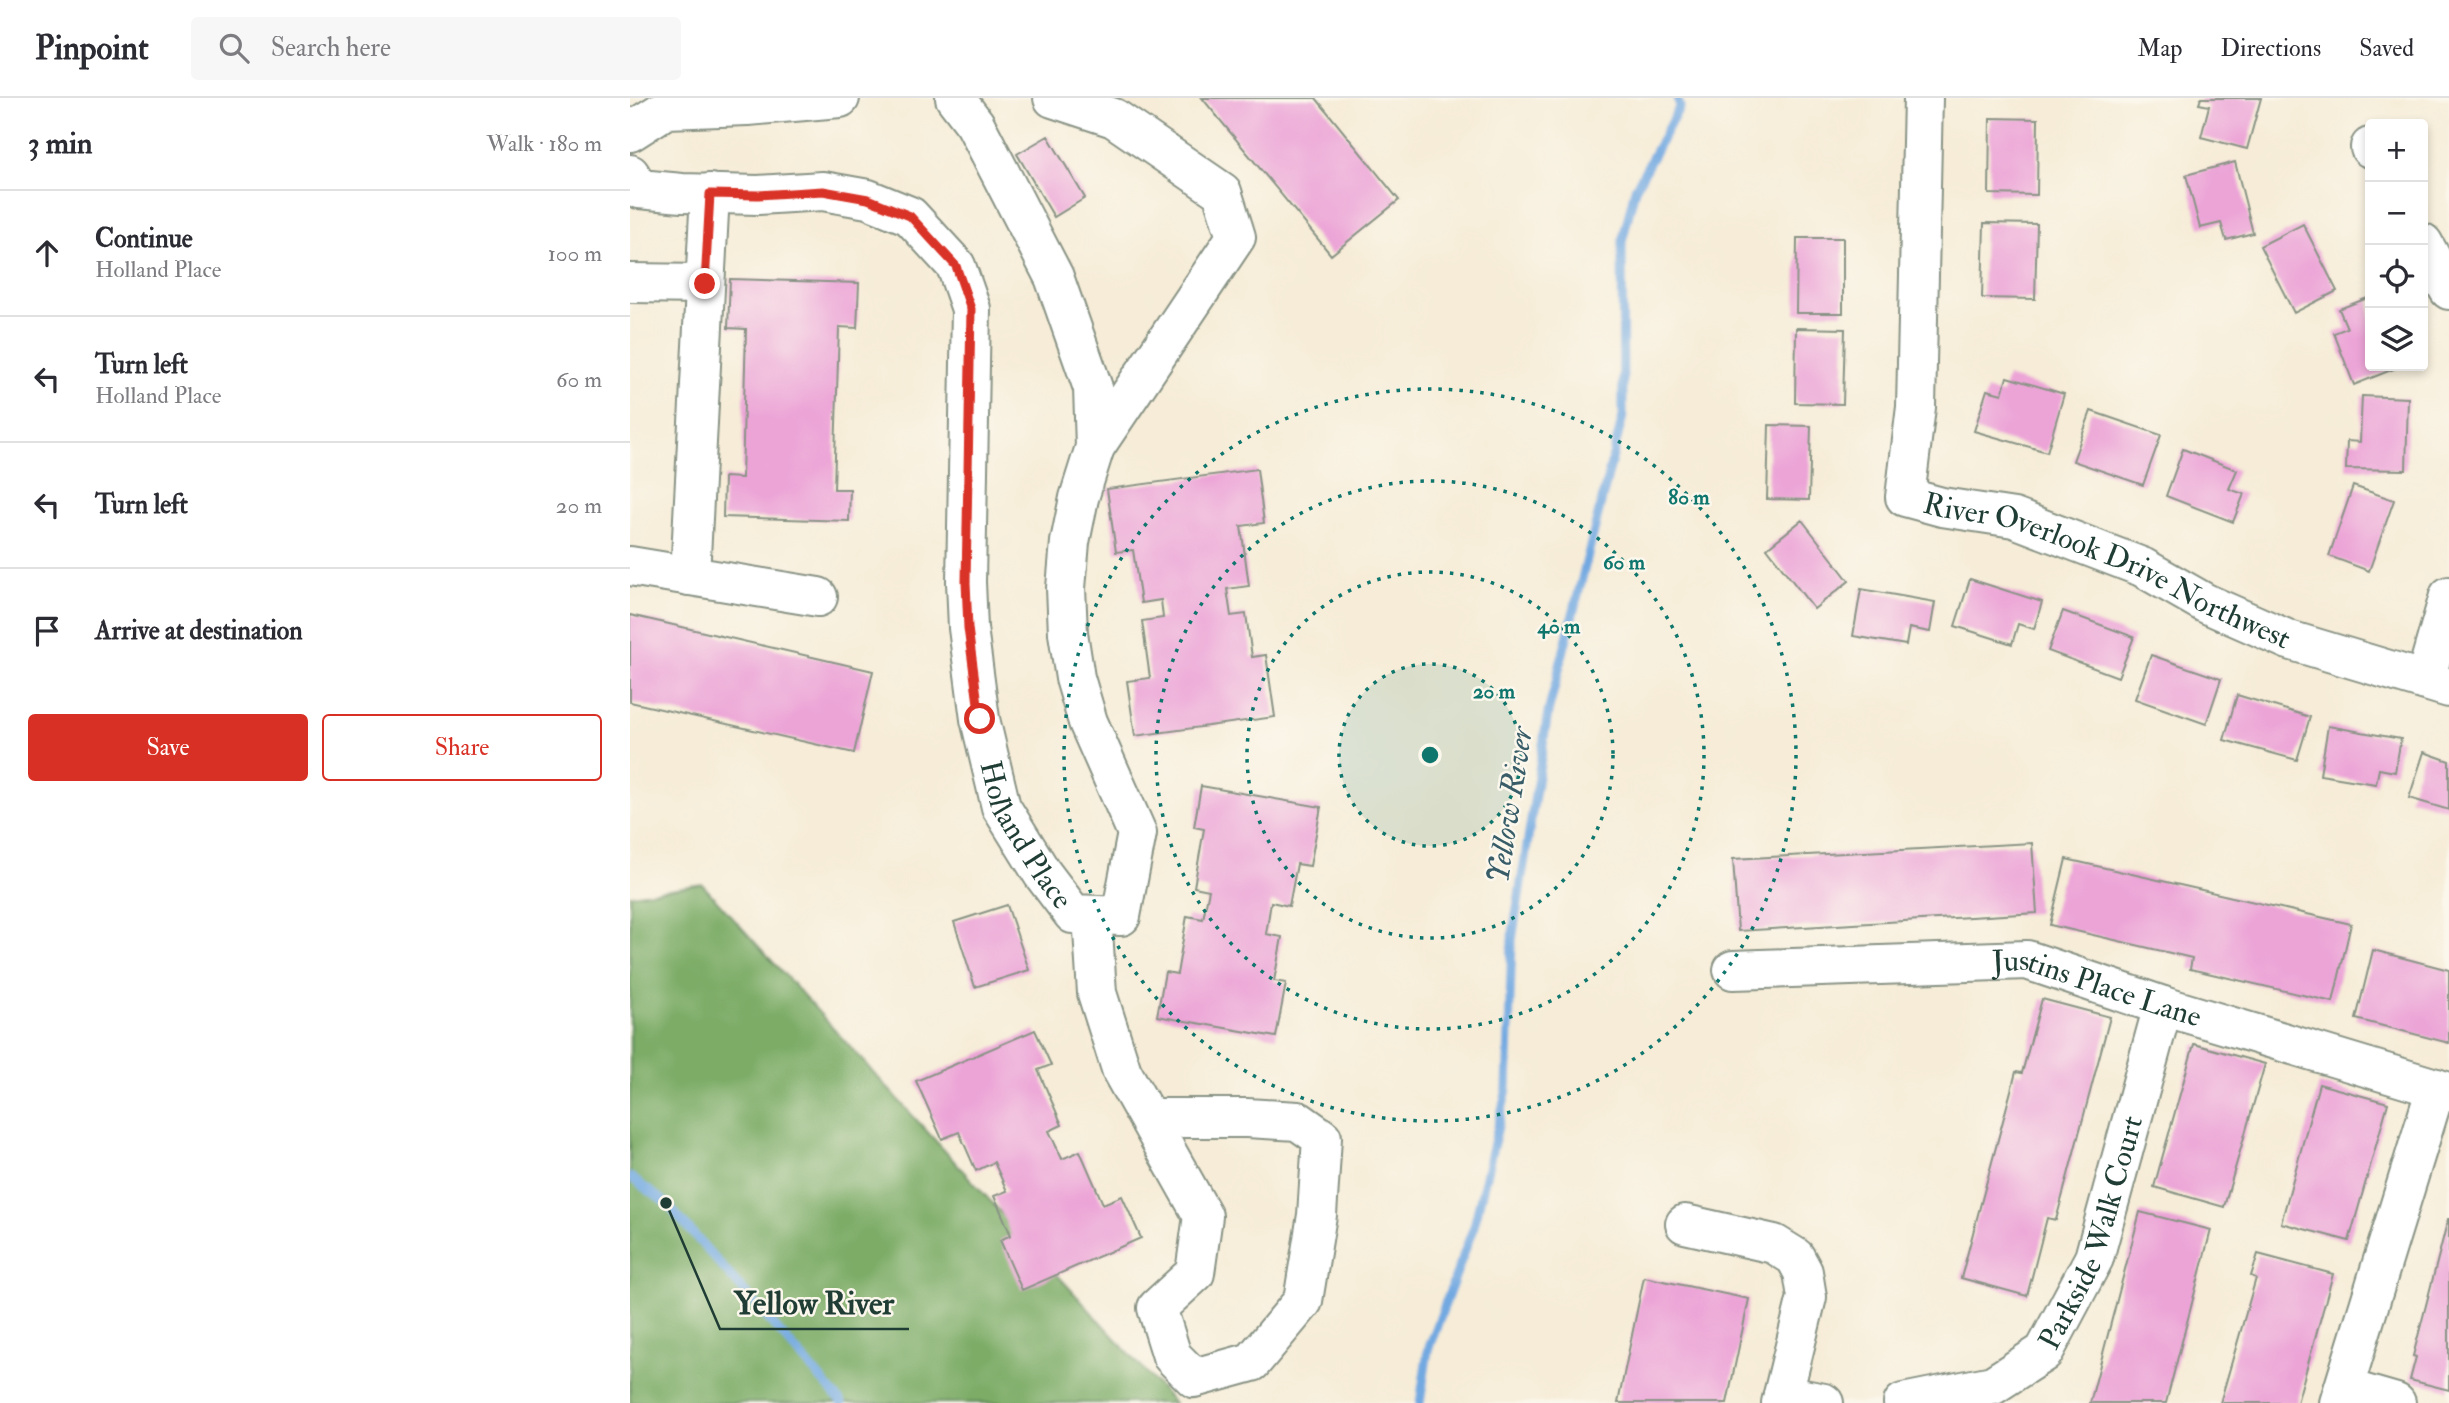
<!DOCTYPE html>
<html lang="en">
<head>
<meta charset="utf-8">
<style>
  :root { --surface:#fff; --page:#f7f7f7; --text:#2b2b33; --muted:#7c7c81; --line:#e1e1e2; --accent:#d93025 }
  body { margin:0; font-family:"IM FELL Double Pica",serif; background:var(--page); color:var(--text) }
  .controls { position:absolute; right:21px; top:21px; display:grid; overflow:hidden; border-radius:7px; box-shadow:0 4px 10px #0003 }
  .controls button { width:63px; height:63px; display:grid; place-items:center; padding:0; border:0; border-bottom:2px solid var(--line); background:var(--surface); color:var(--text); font:35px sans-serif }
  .stop { position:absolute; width:21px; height:21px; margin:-16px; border:5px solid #d93025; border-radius:50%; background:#fff }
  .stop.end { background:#d93025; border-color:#fff; box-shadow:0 2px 7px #0008 }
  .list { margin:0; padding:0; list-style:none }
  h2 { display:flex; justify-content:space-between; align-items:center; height:91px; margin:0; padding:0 28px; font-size:30px }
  h2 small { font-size:23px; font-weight:400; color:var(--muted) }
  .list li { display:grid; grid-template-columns:46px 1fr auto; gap:21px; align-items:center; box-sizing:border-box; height:126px; padding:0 28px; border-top:2px solid var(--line) }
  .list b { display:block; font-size:26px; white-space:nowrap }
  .list p { margin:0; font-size:23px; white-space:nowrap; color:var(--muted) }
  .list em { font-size:23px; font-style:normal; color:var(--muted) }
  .actions { display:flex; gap:14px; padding:21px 28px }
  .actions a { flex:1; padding:16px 0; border:2px solid var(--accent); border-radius:7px; text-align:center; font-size:24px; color:var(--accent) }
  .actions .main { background:var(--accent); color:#fff }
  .icon { flex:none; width:38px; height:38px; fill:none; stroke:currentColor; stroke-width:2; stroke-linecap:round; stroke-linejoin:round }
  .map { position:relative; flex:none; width:1819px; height:1305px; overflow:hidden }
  header { display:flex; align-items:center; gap:42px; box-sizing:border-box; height:98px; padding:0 35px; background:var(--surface); border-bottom:2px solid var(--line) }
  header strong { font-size:33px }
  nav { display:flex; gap:38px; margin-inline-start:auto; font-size:24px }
  .search { width:490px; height:63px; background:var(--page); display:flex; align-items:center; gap:18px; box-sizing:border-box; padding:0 24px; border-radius:7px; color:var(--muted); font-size:26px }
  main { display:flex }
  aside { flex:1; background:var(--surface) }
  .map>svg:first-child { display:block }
</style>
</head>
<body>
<header>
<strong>Pinpoint</strong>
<div class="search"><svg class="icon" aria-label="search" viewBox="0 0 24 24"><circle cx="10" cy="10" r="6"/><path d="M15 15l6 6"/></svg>Search here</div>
<nav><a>Map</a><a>Directions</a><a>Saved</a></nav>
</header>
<main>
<aside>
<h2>3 min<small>Walk · 180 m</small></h2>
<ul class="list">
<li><svg class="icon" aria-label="ahead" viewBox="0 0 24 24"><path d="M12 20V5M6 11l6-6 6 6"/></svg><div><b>Continue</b><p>Holland Place</p></div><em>100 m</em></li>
<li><svg class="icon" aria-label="left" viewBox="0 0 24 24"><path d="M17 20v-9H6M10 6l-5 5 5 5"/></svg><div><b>Turn left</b><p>Holland Place</p></div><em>60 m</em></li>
<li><svg class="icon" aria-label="left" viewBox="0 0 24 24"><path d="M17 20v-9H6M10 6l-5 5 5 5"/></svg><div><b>Turn left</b></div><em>20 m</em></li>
<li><svg class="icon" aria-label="arrive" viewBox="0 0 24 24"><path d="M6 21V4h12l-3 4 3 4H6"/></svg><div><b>Arrive at destination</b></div></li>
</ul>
<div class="actions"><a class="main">Save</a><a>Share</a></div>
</aside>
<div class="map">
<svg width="1819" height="1305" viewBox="0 0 1819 1305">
  <rect width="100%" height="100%" fill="#fbf7ec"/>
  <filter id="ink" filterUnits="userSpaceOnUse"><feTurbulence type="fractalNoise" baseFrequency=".0143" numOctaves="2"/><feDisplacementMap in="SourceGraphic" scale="14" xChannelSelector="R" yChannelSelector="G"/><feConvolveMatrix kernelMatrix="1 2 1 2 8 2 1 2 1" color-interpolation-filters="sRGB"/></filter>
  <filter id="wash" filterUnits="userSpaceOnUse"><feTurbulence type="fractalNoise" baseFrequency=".00686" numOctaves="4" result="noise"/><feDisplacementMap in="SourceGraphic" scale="28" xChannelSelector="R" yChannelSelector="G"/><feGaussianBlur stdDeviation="1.57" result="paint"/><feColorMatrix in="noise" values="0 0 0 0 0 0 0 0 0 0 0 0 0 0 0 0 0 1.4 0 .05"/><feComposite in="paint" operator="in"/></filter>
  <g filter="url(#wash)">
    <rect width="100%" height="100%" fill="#f6ecd7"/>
    <path fill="#7cac66" stroke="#4e744d" stroke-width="2" d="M 72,786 L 544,1305 L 0,1305 L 0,797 Z"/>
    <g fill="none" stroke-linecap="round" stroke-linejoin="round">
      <path stroke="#72a9e1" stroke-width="9" d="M 0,1079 L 36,1105 L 212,1305
        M 790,1305 L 798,1252 L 844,1128 L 877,991 L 882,842 L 918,615 L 993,318 L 992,144 L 1005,91 L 1050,8 L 1047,0"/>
    </g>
    <g id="blocks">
      <path fill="#eca4d7" d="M 572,0 L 686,0 L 769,102 L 701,157 Z
        M 1571,0 L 1631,0 L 1617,51 L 1571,39 L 1579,8 L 1569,6 Z
        M 1360,20 L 1408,21 L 1407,97 L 1359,96 Z
        M 418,38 L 455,100 L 424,119 L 387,56 Z
        M 1605,64 L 1623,135 L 1596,142 L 1591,125 L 1570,130 L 1556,77 Z
        M 1354,125 L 1407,126 L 1405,201 L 1352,200 Z
        M 1673,126 L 1707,193 L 1664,215 L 1630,148 Z
        M 1167,140 L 1213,140 L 1213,215 L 1166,215 Z
        M 100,181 L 229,185 L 227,230 L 209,229 L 204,391 L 220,391 L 219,423 L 93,419 L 94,379 L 112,380 L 116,231 L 98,230 Z
        M 1740,199 L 1740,268 L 1771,268 L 1724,287 L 1704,235 L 1717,230 L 1709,211 Z
        M 1166,230 L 1215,231 L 1213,306 L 1165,305 Z
        M 1377,279 L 1434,296 L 1417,354 L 1344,333 L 1357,292 L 1372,296 Z
        M 1732,298 L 1778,300 L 1776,372 L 1716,371 L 1717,343 L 1730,344 Z
        M 1461,313 L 1531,337 L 1513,387 L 1443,363 Z
        M 1139,327 L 1181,328 L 1179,402 L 1137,401 Z
        M 1553,351 L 1607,372 L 1599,391 L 1614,396 L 1603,424 L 1536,398 Z
        M 627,371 L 634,425 L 611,428 L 619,488 L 597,491 L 601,518 L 616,516 L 622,559 L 636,557 L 645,619 L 505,638 L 497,583 L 520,580 L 512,523 L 533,520 L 531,502 L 511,505 L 503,452 L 486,454 L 477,391 Z
        M 1723,388 L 1764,402 L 1739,473 L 1699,458 Z
        M 1172,422 L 1219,483 L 1184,511 L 1137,450 Z
        M 1340,481 L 1412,504 L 1404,531 L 1388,526 L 1382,546 L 1325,528 Z
        M 1231,491 L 1305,504 L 1300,534 L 1279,530 L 1276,547 L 1223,538 Z
        M 1433,513 L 1504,539 L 1488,579 L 1418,553 Z
        M 0,517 L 243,573 L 224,655 L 0,604 Z
        M 1521,557 L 1591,581 L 1576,626 L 1505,601 Z
        M 1607,597 L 1680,619 L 1667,662 L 1594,642 Z
        M 1698,628 L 1771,641 L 1765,674 L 1749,671 L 1746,686 L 1690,677 Z
        M 1794,654 L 1819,663 L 1819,712 L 1779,700 Z
        M 571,688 L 691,709 L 680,768 L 667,766 L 659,808 L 641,804 L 636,836 L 652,839 L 644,883 L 656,885 L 646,939 L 527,918 L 535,874 L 547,876 L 557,818 L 573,821 L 579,792 L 564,789 L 574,731 L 564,729 Z
        M 1402,745 L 1407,815 L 1108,833 L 1103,761 Z
        M 1436,761 L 1721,826 L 1703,904 L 1560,871 L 1562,860 L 1420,827 Z
        M 377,807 L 399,872 L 345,889 L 324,824 Z
        M 1743,852 L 1819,872 L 1819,945 L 1726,921 Z
        M 1412,901 L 1480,919 L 1426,1122 L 1417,1120 L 1397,1198 L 1331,1180 L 1386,974 L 1392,975 Z
        M 405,932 L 421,967 L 408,972 L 432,1027 L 419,1033 L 432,1061 L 450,1053 L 473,1106 L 492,1098 L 511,1140 L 392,1192 L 370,1142 L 381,1137 L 364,1098 L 377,1093 L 364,1064 L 346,1073 L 329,1034 L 312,1041 L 286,983 Z
        M 1564,946 L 1635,966 L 1594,1109 L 1524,1089 Z
        M 1689,986 L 1758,1005 L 1719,1143 L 1651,1125 Z
        M 1510,1114 L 1581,1132 L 1536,1305 L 1460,1305 Z
        M 1818,1121 L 1819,1121 L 1819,1292 L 1780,1282 L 1786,1259 L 1783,1258 Z
        M 1628,1156 L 1703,1176 L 1667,1305 L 1590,1305 L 1626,1180 L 1621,1178 Z
        M 1014,1179 L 1119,1201 L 1097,1305 L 988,1305 Z"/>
    </g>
  </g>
  <g filter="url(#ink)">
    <use href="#blocks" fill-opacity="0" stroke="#8a9486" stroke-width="2"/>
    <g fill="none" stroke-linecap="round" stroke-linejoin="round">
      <g stroke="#8a9486" stroke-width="42">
        <g id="minor">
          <path d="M 423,0 L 484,20 L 592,94 L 606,139 L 465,349"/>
          <path id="s1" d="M 1293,0 L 1286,309 L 1275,399 L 1312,409 L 1384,420 L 1512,469 L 1575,505 L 1659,542 L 1819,590"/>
          <path d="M 0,34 L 36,11 L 117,8 L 210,0"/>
          <path d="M 1740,49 L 1740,50"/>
          <path id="s2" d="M 0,76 L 9,91 L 52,95 L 128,97 L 193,93 L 238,101 L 280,118 L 326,168 L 341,211 L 336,484 L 338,530 L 350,621 L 371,709 L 412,775 L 443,816 L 491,818 L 507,735 L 458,624 L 445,580 L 438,535 L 436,490 L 440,444 L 449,400 L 465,349 L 463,290 L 424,179 L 345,26 L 325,0"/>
          <path d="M 1793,145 L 1819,192"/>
          <path d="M 0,185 L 75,186"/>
          <path d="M 0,468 L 188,499"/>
          <path d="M 60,478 L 80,95"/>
          <path d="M 1795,582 L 1819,498"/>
          <path d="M 462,817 L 467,895 L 492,974 L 573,1118 L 565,1175 L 527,1210 L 542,1258 L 564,1280 L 622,1264 L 673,1203 L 687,1117 L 692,1040 L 668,1023 L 617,1020 L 519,1020"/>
          <path id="s3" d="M 1103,872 L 1397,862 L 1533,908 L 1819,994"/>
          <path d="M 1055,1126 L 1144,1146 L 1165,1159 L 1173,1174 L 1177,1199 L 1151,1305"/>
          <path d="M 1714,1290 L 1766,1305"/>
          <path d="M 1153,1297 L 1194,1305"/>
          <path id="s4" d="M 1273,1305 L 1363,1287 L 1414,1254 L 1464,1160 L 1533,908"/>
          <path d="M 1709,1305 L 1806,990"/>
        </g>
      </g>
      <use href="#minor" stroke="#fff" stroke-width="38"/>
    </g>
  </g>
  <g fill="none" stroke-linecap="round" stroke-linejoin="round" filter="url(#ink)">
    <path stroke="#d93025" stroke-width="9" d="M 75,186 L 80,96 L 128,97 L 193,93 L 238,101 L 280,118 L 326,168 L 341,211 L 336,484 L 338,530 L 350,621"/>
  </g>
  <circle cx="800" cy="657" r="91" fill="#0f766e" fill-opacity=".12"/>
  <g fill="none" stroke="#0f766e" stroke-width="3.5" stroke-dasharray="3.5 7">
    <circle cx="800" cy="657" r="91"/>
    <circle cx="800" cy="657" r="183"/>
    <circle cx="800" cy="657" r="274"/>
    <circle cx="800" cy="657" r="366"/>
  </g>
  <g text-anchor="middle" stroke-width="5" stroke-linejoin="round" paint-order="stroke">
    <g font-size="30" fill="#1f3d34" stroke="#fbf7ec">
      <text dy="10" stroke="none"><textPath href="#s1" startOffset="616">River Overlook Drive Northwest</textPath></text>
      <text dy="10" stroke="none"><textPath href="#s2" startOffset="943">Holland Place</textPath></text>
      <text dy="10" stroke="none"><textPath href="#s3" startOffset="368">Justins Place Lane</textPath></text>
      <text dy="10" stroke="none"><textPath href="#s4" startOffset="282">Parkside Walk Court</textPath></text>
    </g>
    <g font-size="32" font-style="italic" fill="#385d68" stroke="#fbf7ec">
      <text transform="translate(879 707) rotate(-81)" y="11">Yellow River</text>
    </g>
  </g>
  <circle cx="800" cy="657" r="10" fill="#0f766e" stroke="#fbf7ec" stroke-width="3.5"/>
  <g font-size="21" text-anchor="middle" font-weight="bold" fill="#0f766e" stroke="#fbf7ec" stroke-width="5" stroke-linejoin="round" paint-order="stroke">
    <text x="1059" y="406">80 m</text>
    <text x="994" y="471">60 m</text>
    <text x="929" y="535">40 m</text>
    <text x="864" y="600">20 m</text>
  </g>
  <path fill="none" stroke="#1f3d34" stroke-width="2.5" d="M36 1105L90 1231H279"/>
  <circle fill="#1f3d34" stroke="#fbf7ec" stroke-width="2.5" cx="36" cy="1105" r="7"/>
  <g font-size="32" text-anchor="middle" font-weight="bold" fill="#1f3d34" stroke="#fbf7ec" stroke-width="5" stroke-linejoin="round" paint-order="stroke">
    <text x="184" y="1216">Yellow River</text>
  </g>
</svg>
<div class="controls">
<button>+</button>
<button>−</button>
<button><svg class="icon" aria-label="locate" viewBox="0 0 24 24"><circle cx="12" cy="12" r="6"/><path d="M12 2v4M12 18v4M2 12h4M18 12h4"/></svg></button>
<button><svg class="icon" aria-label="layers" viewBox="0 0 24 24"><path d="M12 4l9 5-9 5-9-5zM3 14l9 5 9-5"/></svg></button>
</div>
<div class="stop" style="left:350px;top:621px"></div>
<div class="stop end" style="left:75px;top:186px"></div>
</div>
</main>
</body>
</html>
